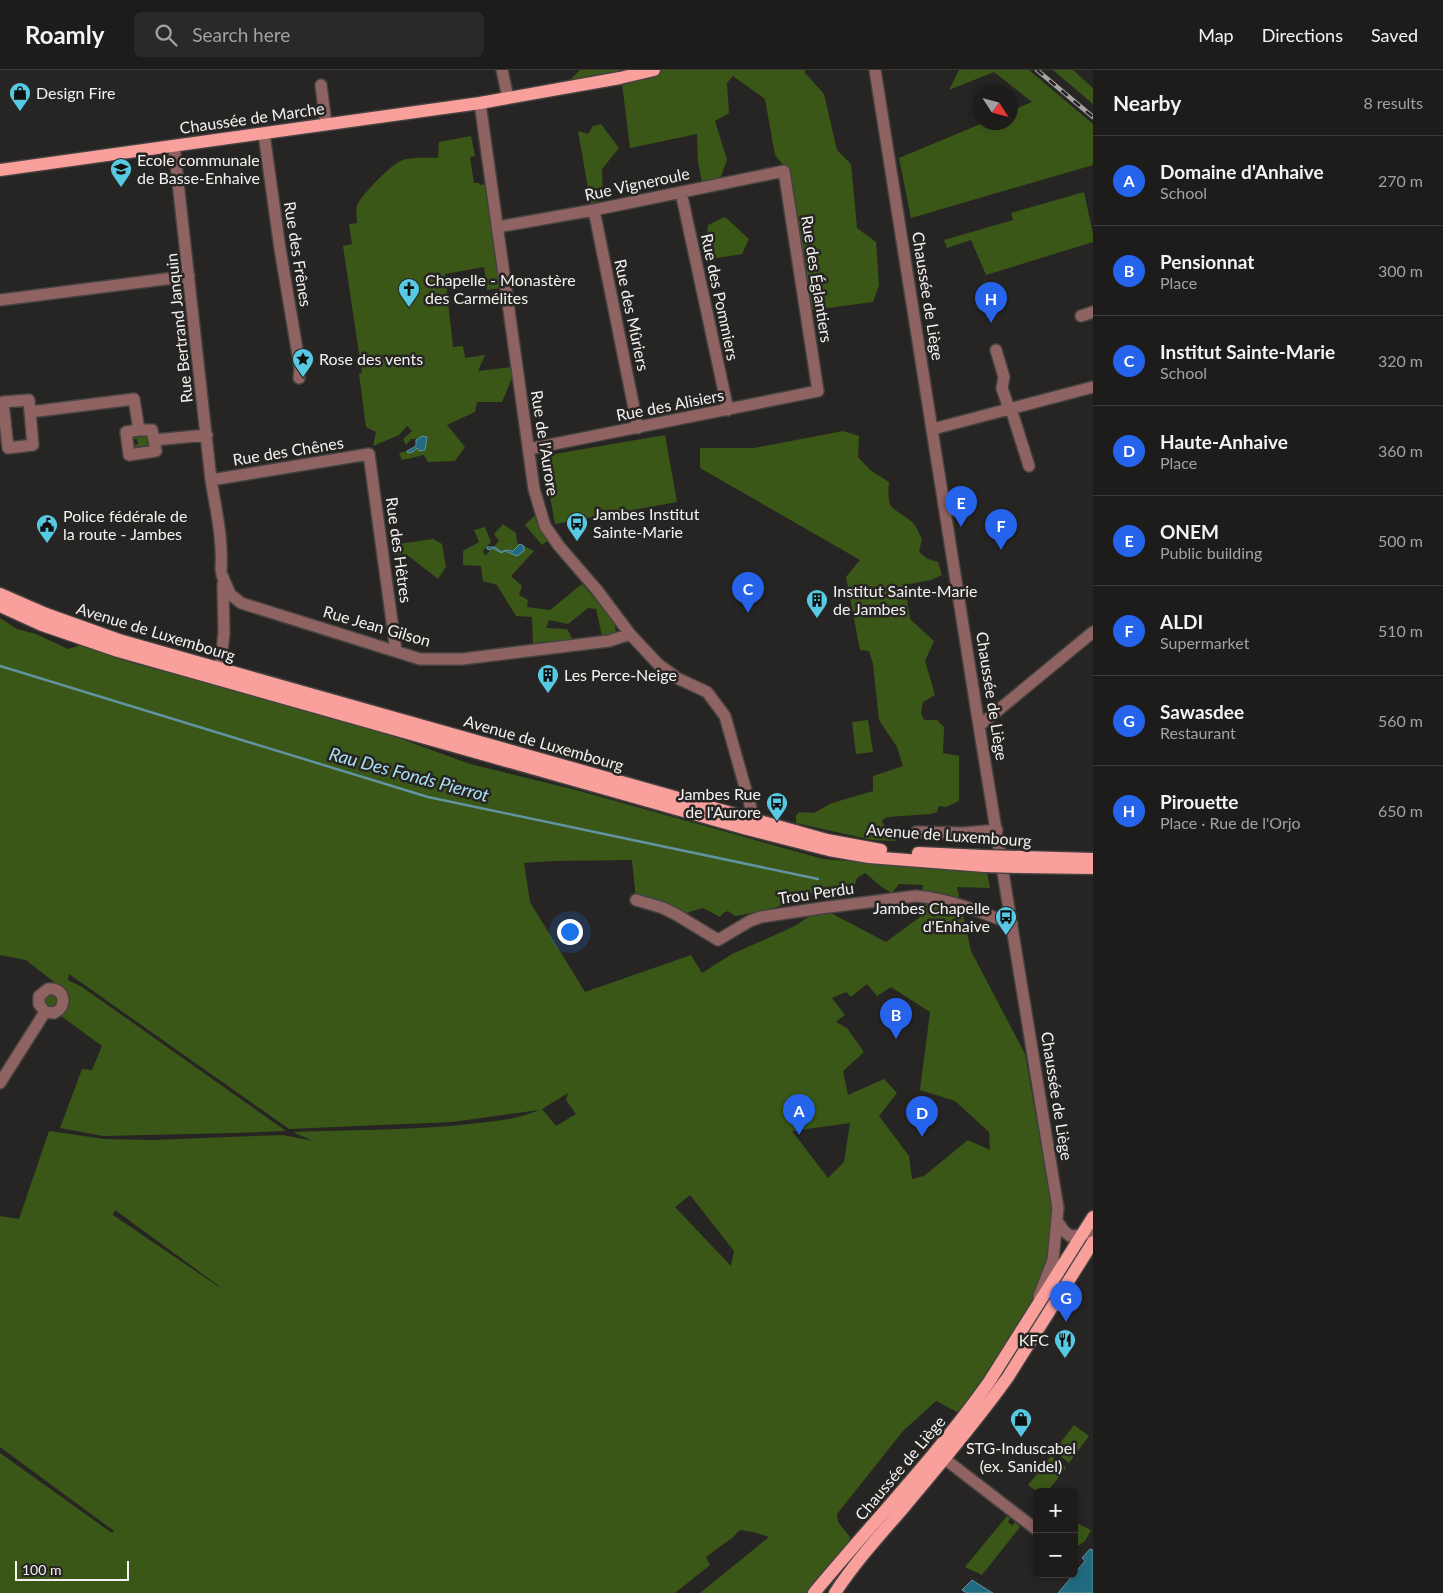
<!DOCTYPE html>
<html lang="en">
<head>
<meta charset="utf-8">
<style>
  :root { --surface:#1d1c1a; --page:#2a2927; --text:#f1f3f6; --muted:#a0a1a2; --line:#3b3a39; --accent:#2563eb }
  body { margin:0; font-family:Lato,sans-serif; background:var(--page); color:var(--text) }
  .controls { position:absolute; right:15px; bottom:15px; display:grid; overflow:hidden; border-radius:8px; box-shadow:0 2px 8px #0003 }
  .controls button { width:45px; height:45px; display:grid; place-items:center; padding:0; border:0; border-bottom:1px solid var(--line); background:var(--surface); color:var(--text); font:25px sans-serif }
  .compass { position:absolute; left:973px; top:15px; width:45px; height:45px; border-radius:50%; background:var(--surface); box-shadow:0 2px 8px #0003; rotate:126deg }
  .scale { position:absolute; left:15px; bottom:12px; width:114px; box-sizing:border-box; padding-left:5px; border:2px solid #f3f2f0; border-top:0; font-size:14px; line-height:18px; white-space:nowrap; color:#f3f2f0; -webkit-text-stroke:4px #272523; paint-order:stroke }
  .you { position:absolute; left:569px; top:861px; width:18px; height:18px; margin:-12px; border:4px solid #fff; border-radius:50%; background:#1a73e8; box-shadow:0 0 0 8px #1a73e833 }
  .badge { display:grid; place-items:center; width:32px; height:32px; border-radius:50%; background:var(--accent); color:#fff; font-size:16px; font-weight:700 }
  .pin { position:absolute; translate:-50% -41px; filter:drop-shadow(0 1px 2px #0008) }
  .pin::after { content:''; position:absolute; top:26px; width:18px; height:15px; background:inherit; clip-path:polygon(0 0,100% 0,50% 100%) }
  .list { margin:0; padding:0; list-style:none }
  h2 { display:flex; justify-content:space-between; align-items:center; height:65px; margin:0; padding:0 20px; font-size:21px }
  h2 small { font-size:16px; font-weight:400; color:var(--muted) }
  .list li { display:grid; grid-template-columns:32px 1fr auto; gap:15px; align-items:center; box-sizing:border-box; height:90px; padding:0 20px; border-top:1px solid var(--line) }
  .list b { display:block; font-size:19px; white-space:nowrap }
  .list p { margin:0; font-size:16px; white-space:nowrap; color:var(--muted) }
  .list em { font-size:16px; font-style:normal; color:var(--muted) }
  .icon { flex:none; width:28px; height:28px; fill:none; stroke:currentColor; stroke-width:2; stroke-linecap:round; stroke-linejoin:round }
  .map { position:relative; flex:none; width:1093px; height:1523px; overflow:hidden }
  header { display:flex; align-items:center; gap:30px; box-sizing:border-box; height:70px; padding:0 25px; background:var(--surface); border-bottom:1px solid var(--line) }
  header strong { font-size:24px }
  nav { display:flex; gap:28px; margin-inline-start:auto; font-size:18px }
  .search { width:350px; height:45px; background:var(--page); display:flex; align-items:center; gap:12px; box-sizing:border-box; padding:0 18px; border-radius:8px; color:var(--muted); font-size:19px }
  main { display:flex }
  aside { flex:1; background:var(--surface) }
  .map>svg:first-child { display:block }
</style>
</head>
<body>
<header>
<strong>Roamly</strong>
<div class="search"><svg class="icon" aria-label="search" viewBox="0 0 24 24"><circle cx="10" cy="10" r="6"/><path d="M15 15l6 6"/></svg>Search here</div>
<nav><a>Map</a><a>Directions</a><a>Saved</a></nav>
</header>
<main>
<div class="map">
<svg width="1093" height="1523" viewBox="0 0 1093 1523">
  <rect width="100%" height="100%" fill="#272523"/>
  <path fill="#3a5717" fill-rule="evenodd" d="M 580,0 L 805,0 L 805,3 L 824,24 L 837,80 L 851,94 L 857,158 L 876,172 L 879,215 L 873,232 L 812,240 L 788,101 L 775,85 L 765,29 L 733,6 L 727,13 L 729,43 L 715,51 L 727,90 L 716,120 L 703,117 L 698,92 L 697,64 L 630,78 L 622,13 L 571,9 Z
    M 959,0 L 1029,0 L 1093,54 L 1093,95 L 911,148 L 899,88 L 983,53 L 1011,52 L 1011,41 L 1032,32 L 994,2 L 949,20 Z
    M 1053,0 L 1073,0 L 1093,18 L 1093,34 Z
    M 601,54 L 619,78 L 602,99 L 603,129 L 591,135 L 578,61 L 588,64 L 593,56 Z
    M 471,66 L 475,86 L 470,87 L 474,113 L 479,113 L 480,115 L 485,114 L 493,155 L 501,218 L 487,220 L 484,197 L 445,204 L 453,277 L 463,276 L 465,288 L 485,285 L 478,301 L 513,297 L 514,303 L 502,332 L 477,332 L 475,342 L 447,355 L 465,377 L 455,391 L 428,392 L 424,385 L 402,390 L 399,383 L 407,381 L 408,383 L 413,382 L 417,378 L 422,381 L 425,380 L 427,367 C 421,366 417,370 411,369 L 406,375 L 403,369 L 412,361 L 407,356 L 399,365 L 373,376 L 376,362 L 366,357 L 359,304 L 362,303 L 343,176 L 352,174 L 349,154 L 357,153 C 357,146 355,140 358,133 C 364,123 392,93 403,90 C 413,87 427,88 438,88 L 439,72 Z
    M 1084,122 L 1093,164 L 1093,172 L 986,205 L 971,170 L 947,178 L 944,170 L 1013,150 L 1011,143 Z
    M 725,147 L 749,169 L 742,184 L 705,190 L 708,155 Z
    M 843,361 L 859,366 L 858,387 L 870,400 L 889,412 C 887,442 891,435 912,452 C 916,456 919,463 922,469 L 919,482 L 928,489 L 938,492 L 942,505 L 931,510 L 905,515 L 910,549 L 934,571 L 925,591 L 935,625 L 923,632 L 921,643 L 924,650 L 937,650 L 944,657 L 943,683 L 959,686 L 959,731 L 946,737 L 939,736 L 937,742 L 931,744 L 888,747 L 882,750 L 883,754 L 896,769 L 895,771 L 872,770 L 796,753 L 796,746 L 799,742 L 814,743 L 832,733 L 873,721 L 873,706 L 903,696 L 897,677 L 879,650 L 873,594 L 869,581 L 860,580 L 846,507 L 860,490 L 700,398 L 700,378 L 754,378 Z
    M 665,365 L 677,432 L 555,454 L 543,386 Z
    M 132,366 L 146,366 L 150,372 L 148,376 L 135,379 L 132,378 L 131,376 L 138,374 L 137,369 L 131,369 Z
    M 534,446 L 549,470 L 542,475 L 525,455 Z
    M 503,454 L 516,463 L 517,473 L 534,481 L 511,506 L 522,516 L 519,525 L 528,530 L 527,537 L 550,540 L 582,514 L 614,550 L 616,563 L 602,566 L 596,539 L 588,538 L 568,554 L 549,550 L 546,558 L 567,559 L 573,570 L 533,573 L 532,547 L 516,546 L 497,515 L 483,511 L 481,496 L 463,495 L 463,481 L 479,472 L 474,460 L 485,457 L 491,472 L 483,481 L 485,486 L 499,471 L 494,464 Z
    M 433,469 L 442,474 L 446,497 L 438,509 L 406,484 L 394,485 L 391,475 Z
    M 0,548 L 17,559 L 36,564 L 68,579 L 81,575 L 132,593 L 363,655 L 470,694 L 576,720 L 823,789 L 987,802 L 990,818 L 957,817 L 971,881 L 1025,984 L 1053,1145 L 1046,1198 L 1029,1242 L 959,1343 L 936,1331 L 903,1361 L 837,1444 L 838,1452 L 850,1467 L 849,1478 L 811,1523 L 700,1523 L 769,1467 L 753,1462 L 740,1460 L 732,1468 L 706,1487 L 710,1495 L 675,1523 L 0,1523 L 0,1383 L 112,1463 L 114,1461 L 0,1377 L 0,1146 L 19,1149 L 49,1061 L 104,1069 L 152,1070 L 283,1065 L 313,1071 L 293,1062 C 349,1060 405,1060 461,1055 C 487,1052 514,1051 539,1040 L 452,1052 L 289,1059 L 69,904 L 68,910 L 82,917 L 286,1061 L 234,1063 L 103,1066 L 60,1058 L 82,999 L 92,1000 L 102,976 L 61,946 L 67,938 L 59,916 L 26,890 L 0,885 ZM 632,790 L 636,830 L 684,849 L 689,842 L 703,838 L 720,847 L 723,843 L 728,841 L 735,846 C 766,841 793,834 820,819 L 833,826 L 851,826 L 857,808 L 865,803 L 883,818 L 892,823 L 899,814 L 923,815 L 920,847 L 886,872 L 821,838 L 795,856 L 732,884 L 702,903 L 691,885 L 585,922 L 530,832 L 524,793 L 553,791 ZM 867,914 L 877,926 L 891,917 L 930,942 L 920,1020 L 955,1031 L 989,1062 L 990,1080 L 968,1070 L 924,1106 L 912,1109 L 909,1086 L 879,1046 L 897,1023 L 884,1009 L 848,1025 L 843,1001 L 864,982 L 847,958 L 836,952 L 845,945 L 832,928 L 846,922 L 851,927 ZM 568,1023 L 566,1030 L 576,1044 L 556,1056 L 542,1039 ZM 850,1053 L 844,1092 L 828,1108 L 792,1061 ZM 690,1125 L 734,1181 L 731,1196 L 675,1137 ZM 115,1140 L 219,1216 L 219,1217 L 113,1145 Z
    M 868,650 L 873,682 L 856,684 L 852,652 Z
    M 55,923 L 59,934 L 50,939 L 44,934 L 44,926 L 47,924 Z
    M 1074,1355 L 1089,1366 L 1069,1393 L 1054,1381 Z
    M 1051,1386 L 1066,1398 L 1047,1422 L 1038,1422 L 1028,1415 Z
    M 1007,1446 L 1010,1448 L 1008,1452 L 1012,1456 L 1015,1452 L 1020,1457 L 982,1505 L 965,1497 Z
    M 1074,1452 L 1091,1460 L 1085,1471 L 1076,1477 L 1074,1477 Z"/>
  <path fill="#226a7f" stroke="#6193a1" d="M 422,366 L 427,367 L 425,380 L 419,381 L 417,378 L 413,382 L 408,383 L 407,381 L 416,376 L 416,370 Z
    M 520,474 L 524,476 L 524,481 L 517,486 L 505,481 L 501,483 L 493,478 L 490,480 L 487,479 L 487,477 L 494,477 L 502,482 L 506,480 L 513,481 Z
    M 1090,1479 L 1093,1480 L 1093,1523 L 1058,1523 L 1085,1491 L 1082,1488 Z
    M 972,1510 L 991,1522 L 993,1523 L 967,1523 L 962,1520 Z"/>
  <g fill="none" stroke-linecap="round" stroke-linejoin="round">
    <path stroke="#6193a1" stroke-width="2.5" d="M 0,596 L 428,727 L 818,809"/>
    <g stroke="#444240" stroke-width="14">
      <path id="minor" d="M 502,0 L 508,28
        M 875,0 L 979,656 L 1058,1138 L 1053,1190 L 1039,1226
        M 321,15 L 326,54
        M 480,33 L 534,419 L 545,456 L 559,476 L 597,520 L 630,564 L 658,594 L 677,608 L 707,622 L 725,646 L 752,742 L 749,755
        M 264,64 L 280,179 L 300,297 L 299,308
        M 174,76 L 211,410 C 216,440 223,469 221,500
        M 681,122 L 728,340
        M 594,140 L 638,358
        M 497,157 L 594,140 L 784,101 L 818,321 L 529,379
        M 0,230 L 189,206
        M 1081,246 L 1093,242
        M 996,280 L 1004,307 L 1002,318 L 1009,339
        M 1011,339 L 1029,396
        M 30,342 L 29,330 L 3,332 L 8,378 L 33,375 L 30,342 L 134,329 L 139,360 L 152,360 L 154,370 L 207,365
        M 933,359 L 1093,317
        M 139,360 L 126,362 L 129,385 L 156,381 L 154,370
        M 211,410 L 369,384 L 396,581
        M 222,505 L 230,524 L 241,533 L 420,589 L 462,589 L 609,571 L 630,564
        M 219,608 L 224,563 L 223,514
        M 979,656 L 1093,562
        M 916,762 L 963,763 L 997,760
        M 636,830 L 663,838 L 677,845 L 718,870 L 750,851 L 761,847 L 821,838 L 916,826 C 950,829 981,842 1012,854
        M 0,1013 L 45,942 L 54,943 C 69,936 64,917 48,919 L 39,926 L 39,934 L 45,942
        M 1057,1151 L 1064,1161 L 1070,1166 L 1082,1165 L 1093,1161
        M 937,1383 L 1037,1460"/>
    </g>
    <g stroke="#444240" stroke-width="15">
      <path id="major" d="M 0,100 L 480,33 L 620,8 L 654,0
        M 0,524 L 46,544 L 119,570 L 827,770 L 881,780
        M 0,536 L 42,555 L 118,581 L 747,759 L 829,780 L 869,787 L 985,796
        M 918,783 L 983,786
        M 1021,787 L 1093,789
        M 1021,797 L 1093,798
        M 814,1523 C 872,1453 936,1387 989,1312 L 1093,1147
        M 835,1523 C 855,1492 881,1464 905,1436 C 940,1394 976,1352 1008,1307 L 1093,1172"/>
    </g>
    <use href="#minor" stroke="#8e6361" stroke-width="11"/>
    <use href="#major" stroke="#f99f9c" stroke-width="12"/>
    <g stroke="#a5a4a2" stroke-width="4.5">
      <path id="rail" d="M 1037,0 L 1093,47"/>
    </g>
    <use href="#rail" stroke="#272523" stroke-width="2.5" stroke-dasharray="8" stroke-linecap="butt"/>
    <g stroke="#444240" stroke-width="15" stroke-linecap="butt">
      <path id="major-bridge" d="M 983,786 L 1021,787
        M 985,796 L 1021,797"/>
    </g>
    <use href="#major-bridge" stroke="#f99f9c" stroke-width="12"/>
  </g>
  <defs>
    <g id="shop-pin" transform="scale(1.125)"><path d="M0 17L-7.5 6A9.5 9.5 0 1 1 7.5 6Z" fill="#57c9e2" stroke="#272523"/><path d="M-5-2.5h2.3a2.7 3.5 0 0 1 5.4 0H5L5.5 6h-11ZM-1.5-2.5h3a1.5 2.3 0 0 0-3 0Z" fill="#111"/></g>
    <g id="school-pin" transform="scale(1.125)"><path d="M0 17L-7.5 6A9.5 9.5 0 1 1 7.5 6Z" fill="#57c9e2" stroke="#272523"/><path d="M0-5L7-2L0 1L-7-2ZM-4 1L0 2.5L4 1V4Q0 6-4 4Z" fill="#111"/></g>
    <g id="church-pin" transform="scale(1.125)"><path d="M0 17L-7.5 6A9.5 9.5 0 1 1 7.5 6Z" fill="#57c9e2" stroke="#272523"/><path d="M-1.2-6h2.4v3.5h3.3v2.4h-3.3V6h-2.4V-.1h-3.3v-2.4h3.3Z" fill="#111"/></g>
    <g id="sight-pin" transform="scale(1.125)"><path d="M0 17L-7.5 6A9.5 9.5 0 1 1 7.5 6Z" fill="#57c9e2" stroke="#272523"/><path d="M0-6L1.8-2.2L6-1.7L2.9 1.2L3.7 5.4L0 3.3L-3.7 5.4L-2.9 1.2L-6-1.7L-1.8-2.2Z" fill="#111"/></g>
    <g id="bus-pin" transform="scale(1.125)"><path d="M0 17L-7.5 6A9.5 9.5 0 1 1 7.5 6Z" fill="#57c9e2" stroke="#272523"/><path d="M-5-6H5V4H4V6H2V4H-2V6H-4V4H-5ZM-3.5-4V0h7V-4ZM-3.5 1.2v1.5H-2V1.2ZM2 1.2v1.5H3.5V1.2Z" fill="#111"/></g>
    <g id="civic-pin" transform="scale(1.125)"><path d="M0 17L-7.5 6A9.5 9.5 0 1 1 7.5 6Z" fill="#57c9e2" stroke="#272523"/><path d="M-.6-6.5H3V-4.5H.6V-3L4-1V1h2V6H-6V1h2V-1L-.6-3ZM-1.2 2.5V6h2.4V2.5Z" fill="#111"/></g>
    <g id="building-pin" transform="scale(1.125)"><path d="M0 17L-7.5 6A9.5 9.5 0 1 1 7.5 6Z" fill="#57c9e2" stroke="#272523"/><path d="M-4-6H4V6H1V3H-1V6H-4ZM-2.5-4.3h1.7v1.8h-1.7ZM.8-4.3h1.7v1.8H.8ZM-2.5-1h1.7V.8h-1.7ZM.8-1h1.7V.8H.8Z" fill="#111"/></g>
    <g id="restaurant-pin" transform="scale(1.125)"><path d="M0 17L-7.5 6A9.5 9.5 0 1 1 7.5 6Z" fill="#57c9e2" stroke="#272523"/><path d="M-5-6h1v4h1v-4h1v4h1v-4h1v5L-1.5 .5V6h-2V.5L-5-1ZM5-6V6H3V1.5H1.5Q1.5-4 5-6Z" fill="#111"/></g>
  </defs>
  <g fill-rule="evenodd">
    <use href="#shop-pin" x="20" y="23"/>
    <use href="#school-pin" x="121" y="99"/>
    <use href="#church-pin" x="409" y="219"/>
    <use href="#sight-pin" x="303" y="289"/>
    <use href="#bus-pin" x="577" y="453"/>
    <use href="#civic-pin" x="47" y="455"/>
    <use href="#building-pin" x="817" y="530"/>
    <use href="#building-pin" x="548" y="605"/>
    <use href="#bus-pin" x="777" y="733"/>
    <use href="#bus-pin" x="1006" y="847"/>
    <use href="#restaurant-pin" x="1065" y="1270"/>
    <use href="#shop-pin" x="1021" y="1349"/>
  </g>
  <g text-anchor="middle" stroke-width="5" stroke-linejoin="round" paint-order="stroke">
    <g font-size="16" fill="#f3f2f0" stroke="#272523" text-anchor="start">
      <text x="36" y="29">Design Fire</text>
      <text x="137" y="96">Ecole communale<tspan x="137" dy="18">de Basse-Enhaive</tspan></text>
      <text x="425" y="216">Chapelle - Monastère<tspan x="425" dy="18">des Carmélites</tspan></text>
      <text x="319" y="295">Rose des vents</text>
      <text x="593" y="450">Jambes Institut<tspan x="593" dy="18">Sainte-Marie</tspan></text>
      <text x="63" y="452">Police fédérale de<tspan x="63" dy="18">la route - Jambes</tspan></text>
      <text x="833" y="527">Institut Sainte-Marie<tspan x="833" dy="18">de Jambes</tspan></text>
      <text x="564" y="611">Les Perce-Neige</text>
      <text x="761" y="730" text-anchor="end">Jambes Rue<tspan x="761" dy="18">de l'Aurore</tspan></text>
      <text x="990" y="844" text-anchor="end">Jambes Chapelle<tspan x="990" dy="18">d'Enhaive</tspan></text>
      <text x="1049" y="1276" text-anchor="end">KFC</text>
      <text x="1021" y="1384" text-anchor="middle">STG-Induscabel<tspan x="1021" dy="18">(ex. Sanidel)</tspan></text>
    </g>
    <g font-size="16" fill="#f3f2f0" stroke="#272523">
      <text transform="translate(252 48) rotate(-8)" y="6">Chaussée de Marche</text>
      <text transform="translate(637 114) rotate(-12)" y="6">Rue Vigneroule</text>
      <text transform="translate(298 184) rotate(81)" y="6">Rue des Frênes</text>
      <text transform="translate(817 209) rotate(81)" y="6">Rue des Églantiers</text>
      <text transform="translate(928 226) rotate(81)" y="6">Chaussée de Liège</text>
      <text transform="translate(720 227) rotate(78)" y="6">Rue des Pommiers</text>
      <text transform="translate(632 245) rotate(78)" y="6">Rue des Mûriers</text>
      <text transform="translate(179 258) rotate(-96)" y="6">Rue Bertrand Janquin</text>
      <text transform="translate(670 335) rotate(-11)" y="6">Rue des Alisiers</text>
      <text transform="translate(545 373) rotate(81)" y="6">Rue de l'Aurore</text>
      <text transform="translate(288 381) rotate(-9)" y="6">Rue des Chênes</text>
      <text transform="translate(399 480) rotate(82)" y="6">Rue des Hêtres</text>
      <text transform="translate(377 556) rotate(16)" y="6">Rue Jean Gilson</text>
      <text transform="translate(156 562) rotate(17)" y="6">Avenue de Luxembourg</text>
      <text transform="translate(992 626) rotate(81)" y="6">Chaussée de Liège</text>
      <text transform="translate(544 673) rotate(16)" y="6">Avenue de Luxembourg</text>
      <text transform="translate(949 765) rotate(4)" y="6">Avenue de Luxembourg</text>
      <text transform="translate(816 823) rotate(-8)" y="6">Trou Perdu</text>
      <text transform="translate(1057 1026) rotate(81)" y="6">Chaussée de Liège</text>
      <text transform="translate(900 1398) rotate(-50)" y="6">Chaussée de Liège</text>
    </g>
    <g font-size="18" font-style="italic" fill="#a9e0f4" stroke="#272523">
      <text transform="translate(409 705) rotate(15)" y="6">Rau Des Fonds Pierrot</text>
    </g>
  </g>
</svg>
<div class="controls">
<button>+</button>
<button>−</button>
</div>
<svg class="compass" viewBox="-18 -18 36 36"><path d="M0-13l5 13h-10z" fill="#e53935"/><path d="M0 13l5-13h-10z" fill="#a0a1a2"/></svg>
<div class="scale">100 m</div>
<div class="you"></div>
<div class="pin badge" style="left:799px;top:1065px">A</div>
<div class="pin badge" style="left:896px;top:969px">B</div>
<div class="pin badge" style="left:748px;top:543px">C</div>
<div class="pin badge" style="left:922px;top:1067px">D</div>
<div class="pin badge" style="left:961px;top:457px">E</div>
<div class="pin badge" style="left:1001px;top:480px">F</div>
<div class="pin badge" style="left:1066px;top:1252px">G</div>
<div class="pin badge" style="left:991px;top:253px">H</div>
</div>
<aside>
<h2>Nearby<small>8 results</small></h2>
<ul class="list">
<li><span class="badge">A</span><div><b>Domaine d'Anhaive</b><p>School</p></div><em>270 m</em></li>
<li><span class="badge">B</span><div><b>Pensionnat</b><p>Place</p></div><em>300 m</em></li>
<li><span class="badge">C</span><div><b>Institut Sainte-Marie</b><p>School</p></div><em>320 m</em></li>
<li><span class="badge">D</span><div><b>Haute-Anhaive</b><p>Place</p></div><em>360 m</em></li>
<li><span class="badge">E</span><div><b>ONEM</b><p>Public building</p></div><em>500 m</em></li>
<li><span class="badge">F</span><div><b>ALDI</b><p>Supermarket</p></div><em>510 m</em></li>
<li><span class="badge">G</span><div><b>Sawasdee</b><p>Restaurant</p></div><em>560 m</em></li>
<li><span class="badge">H</span><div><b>Pirouette</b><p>Place · Rue de l'Orjo</p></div><em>650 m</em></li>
</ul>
</aside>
</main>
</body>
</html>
